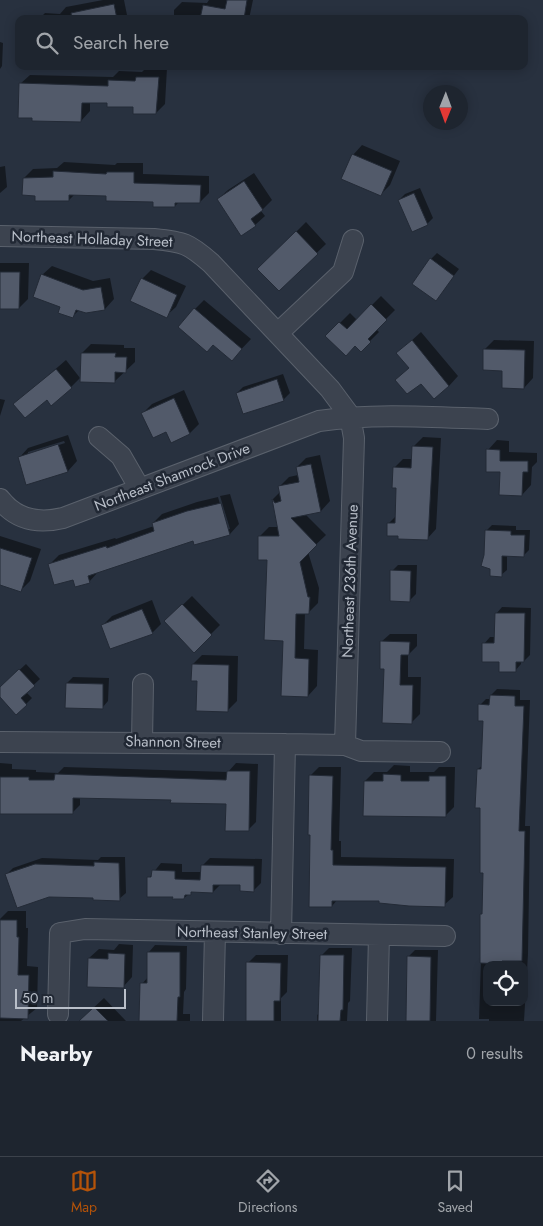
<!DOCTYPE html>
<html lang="en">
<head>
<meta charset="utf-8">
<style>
  :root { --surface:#1e252f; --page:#262d37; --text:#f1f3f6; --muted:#a1a5aa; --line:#3c424b; --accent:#b45309 }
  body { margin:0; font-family:Jost,sans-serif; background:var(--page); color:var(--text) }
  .controls { position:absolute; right:15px; bottom:15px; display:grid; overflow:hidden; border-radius:10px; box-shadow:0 2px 12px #0003 }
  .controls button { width:45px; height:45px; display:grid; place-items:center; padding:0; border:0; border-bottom:1px solid var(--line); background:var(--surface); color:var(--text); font:25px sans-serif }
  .compass { position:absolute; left:423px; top:85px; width:45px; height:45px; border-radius:50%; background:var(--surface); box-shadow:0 2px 12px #0003; rotate:181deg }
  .scale { position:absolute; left:15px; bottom:12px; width:111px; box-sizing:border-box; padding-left:5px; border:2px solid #b9bfc9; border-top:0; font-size:14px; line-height:18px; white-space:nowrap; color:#b9bfc9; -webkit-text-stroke:4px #212834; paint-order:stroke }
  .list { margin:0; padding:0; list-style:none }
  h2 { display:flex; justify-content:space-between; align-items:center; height:65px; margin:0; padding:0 20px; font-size:21px }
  h2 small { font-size:16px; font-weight:400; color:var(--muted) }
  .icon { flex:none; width:28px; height:28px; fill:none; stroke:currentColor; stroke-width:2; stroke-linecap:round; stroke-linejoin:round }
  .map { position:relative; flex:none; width:543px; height:1021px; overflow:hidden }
  .search { position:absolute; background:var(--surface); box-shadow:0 2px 12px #0003; left:15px; right:15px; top:15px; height:55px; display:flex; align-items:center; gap:12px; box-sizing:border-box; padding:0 18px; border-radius:10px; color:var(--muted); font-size:19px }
  .sheet { height:135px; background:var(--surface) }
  nav { display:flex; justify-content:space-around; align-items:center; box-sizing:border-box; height:70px; border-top:1px solid var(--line); background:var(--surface); font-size:14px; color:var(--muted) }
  nav a { display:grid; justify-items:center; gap:2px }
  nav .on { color:var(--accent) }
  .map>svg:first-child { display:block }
</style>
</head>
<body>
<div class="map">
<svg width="543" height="1021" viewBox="0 0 543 1021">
  <rect width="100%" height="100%" fill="#28313f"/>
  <path fill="#0007" fill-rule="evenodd" d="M 103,0 L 124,0 L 127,15 L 124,19 L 39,19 L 45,13 L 60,14 L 66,7 Z
    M 209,0 L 253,0 L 249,19 L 174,19 L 174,10 L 182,2 L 207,3 Z
    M 0,42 L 3,43 L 2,66 L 0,69 Z
    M 146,68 L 167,68 L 165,104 L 156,113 L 134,106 L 109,102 L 90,101 L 90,111 L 81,121 L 20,84 L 30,75 L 113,77 L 119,71 L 142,72 Z
    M 362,145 L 400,161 L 390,185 L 381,194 L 353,155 Z
    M 64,162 L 115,165 L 117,163 L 143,163 L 143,174 L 209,176 L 209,193 L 200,202 L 179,202 L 175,206 L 154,201 L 107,195 L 75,194 L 69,200 L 36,195 L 24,178 L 33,169 L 57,168 Z
    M 5,166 L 7,187 L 0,193 L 0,167 Z
    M 254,173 L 272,200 L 261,211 L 265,216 L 255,225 L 241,234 L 218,199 L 228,190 Z
    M 420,188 L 433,218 L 427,224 L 399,200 L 405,194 Z
    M 306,222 L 326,244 L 279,289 L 259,269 Z
    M 437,253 L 459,269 L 435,300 L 431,259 Z
    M 0,263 L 29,263 L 28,299 L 19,308 L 0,308 Z
    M 52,266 L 93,281 L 110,278 L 114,299 L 105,309 L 79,310 L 72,317 L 62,307 L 42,275 Z
    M 151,270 L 186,286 L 176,307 L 166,316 L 142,279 Z
    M 381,296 L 395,310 L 376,329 L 379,332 L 361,350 L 356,345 L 327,336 L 350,313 L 357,320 Z
    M 204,300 L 251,339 L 232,359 L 213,344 L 195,309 Z
    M 421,332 L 458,376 L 449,386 L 410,368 L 398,353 Z
    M 494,340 L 534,341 L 533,378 L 524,388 L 485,349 Z
    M 91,344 L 124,345 L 124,348 L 135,348 L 135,362 L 114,382 L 82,353 Z
    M 66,360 L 80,378 L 71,387 L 47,399 L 15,404 Z
    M 283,374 L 290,393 L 283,400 L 237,393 L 243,387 Z
    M 184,390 L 199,424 L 190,433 L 172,441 L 167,430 L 143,413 L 152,404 Z
    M 0,399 L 5,400 L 0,416 Z
    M 68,435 L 77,461 L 68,471 L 56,475 L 19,458 L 28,448 ZM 64,441 L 65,443 L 28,455 L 28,452 Z
    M 423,437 L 441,438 L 436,529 L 427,539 L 399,535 L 388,524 L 397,515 L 398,487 L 394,468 L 403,459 L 413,459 L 413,447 Z
    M 497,440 L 509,441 L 509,452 L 537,453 L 537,462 L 532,467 L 531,485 L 522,495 L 501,471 L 488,450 Z
    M 320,455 L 330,501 L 321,511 L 305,514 L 326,535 L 308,552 L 319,588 L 318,603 L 309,612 L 305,612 L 304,649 L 318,650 L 317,686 L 308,696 L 284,640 L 268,559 L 260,536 L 269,527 L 279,527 L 273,499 L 280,492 L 279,487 L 289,477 L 298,475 L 297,467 L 306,458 Z
    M 230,494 L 239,524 L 230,534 L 193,540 L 98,572 L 89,582 L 74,578 L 49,565 L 59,555 L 115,538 L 116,539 L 154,526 L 153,523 L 162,514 L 197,502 L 218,497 L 227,529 L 230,529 L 220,496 Z
    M 492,525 L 516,526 L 516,530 L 530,530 L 529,550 L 524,555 L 507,555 L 507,570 L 501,575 L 491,568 L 485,555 L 486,531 Z
    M 0,536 L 41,549 L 30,581 L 21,590 L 0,584 Z
    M 398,565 L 417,565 L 416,594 L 410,600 L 392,571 Z
    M 192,596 L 220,625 L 194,651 L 166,621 Z
    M 152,600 L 161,624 L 152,633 L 102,626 L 112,616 Z
    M 502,607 L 531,608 L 530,655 L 524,661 L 521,661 L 521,664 L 515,671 L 501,661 L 484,644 L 490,637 L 496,637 L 496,614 Z
    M 390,634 L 417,634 L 417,646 L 408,655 L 408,677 L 421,677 L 420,714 L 412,722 L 381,642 Z
    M 202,655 L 238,656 L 237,701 L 227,711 L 198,679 L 193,664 Z
    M 26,664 L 40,679 L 26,692 L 32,698 L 26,704 L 0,695 L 0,688 Z
    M 73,677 L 109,678 L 108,701 L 102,708 L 67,683 Z
    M 497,689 L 520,690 L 520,700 L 530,700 L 525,826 L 530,826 L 528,954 L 524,1021 L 489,1021 L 489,1019 L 479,1019 L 484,872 L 478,769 L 483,765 L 484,720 L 480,705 L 486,699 L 491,699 L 491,695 ZM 487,965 L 524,965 L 524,1002 L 487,1002 Z
    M 0,763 L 12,764 L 12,769 L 36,770 L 36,772 L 58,773 L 64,767 L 228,772 L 236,763 L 258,764 L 256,822 L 248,830 L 227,803 L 172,799 L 80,797 L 80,805 L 72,813 L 0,812 Z
    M 394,765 L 410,766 L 410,772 L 434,772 L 439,767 L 455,767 L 454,807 L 445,816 L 365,781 L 374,772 L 387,772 Z
    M 319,767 L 341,767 L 339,841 L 341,841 L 341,857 L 454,859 L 453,897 L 444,905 L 380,900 L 338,899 L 332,906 L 311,775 Z
    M 101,857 L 125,857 L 126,893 L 119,899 L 94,896 L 7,874 L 13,868 L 42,858 L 98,860 Z
    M 210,858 L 262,859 L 261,883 L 253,891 L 241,884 L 221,884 L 213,892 L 193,891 L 184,898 L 174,896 L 149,878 L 161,863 L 182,864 L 182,872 L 202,872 L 202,866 Z
    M 8,911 L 26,911 L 26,928 L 28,928 L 27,966 L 38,967 L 37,1008 L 21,1021 L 0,1021 L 0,919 Z
    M 119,944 L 133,945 L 132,977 L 123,987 L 89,958 L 99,949 L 114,950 Z
    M 155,945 L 187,946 L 186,989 L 184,992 L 183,1014 L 190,1014 L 190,1021 L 142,1021 L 142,984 L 148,977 L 149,952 Z
    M 329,948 L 352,948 L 350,1001 L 348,1003 L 347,1021 L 317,1021 L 317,1015 L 320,1013 L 321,956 Z
    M 415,950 L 438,950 L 436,1021 L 407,1021 L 408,957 Z
    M 256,955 L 288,955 L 287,992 L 281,998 L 281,1021 L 247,1021 L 248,963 Z
    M 104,998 L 126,1021 L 80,1021 L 89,1012 Z"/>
  <path fill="#525a6a" stroke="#232a36" d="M 227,0 L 247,0 L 244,19 L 200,19 L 203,5 L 225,9 Z
    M 114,4 L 117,19 L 72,19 L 71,13 Z
    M 136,77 L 159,77 L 156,114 L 133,114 L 133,107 L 107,107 L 107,103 L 82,103 L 81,122 L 32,121 L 32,118 L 18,118 L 19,83 L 108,86 L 108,80 L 135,81 Z
    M 352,154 L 392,171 L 381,196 L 341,179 Z
    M 53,171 L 106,174 L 107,172 L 134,172 L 134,183 L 201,185 L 200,203 L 175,203 L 175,207 L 153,207 L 153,202 L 106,201 L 106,196 L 69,195 L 69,201 L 35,201 L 35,196 L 22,195 L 23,178 L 53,177 Z
    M 244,181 L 263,210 L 251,219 L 256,226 L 241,236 L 217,199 Z
    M 414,193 L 428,225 L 412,232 L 398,200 Z
    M 296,231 L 318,254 L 279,291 L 257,269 Z
    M 430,258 L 454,276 L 436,301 L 412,284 Z
    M 0,272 L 20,272 L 19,309 L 0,309 Z
    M 41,274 L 83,290 L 101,287 L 105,310 L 86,313 L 76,310 L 73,318 L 58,313 L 60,307 L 33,297 Z
    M 141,278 L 177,295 L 167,318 L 130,301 Z
    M 371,304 L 387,320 L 368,339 L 371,342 L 361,352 L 355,346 L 346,356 L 325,336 L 339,322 L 347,329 Z
    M 194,308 L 242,349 L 232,361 L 213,345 L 207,352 L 178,327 Z
    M 412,340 L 449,386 L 434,399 L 421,384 L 407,394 L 395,380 L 409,368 L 396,353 Z
    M 483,349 L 525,350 L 524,389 L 502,388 L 502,371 L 483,370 Z
    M 81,353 L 116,353 L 115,357 L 127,357 L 126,373 L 115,372 L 115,383 L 80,382 Z
    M 56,369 L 72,388 L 51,406 L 47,400 L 25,418 L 13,404 Z
    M 277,379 L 284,401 L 243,414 L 236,393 Z
    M 174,398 L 190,434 L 171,443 L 166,432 L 153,438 L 141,413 Z
    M 58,444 L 68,472 L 26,485 L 18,457 Z
    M 412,446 L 433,447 L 428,540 L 398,539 L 398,536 L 387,536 L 387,523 L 395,523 L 396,488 L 392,488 L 393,467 L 411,468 Z
    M 486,449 L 500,450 L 500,461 L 528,461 L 528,472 L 523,472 L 522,496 L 499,495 L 500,472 L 486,472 Z
    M 311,464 L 321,512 L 291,518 L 317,545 L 300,562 L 308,597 L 310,597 L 309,614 L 296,614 L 295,658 L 309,659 L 308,697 L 281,696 L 283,641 L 264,640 L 267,560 L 258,560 L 258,536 L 279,536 L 272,499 L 275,503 L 281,501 L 278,486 L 299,482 L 296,467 Z
    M 221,503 L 230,535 L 194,545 L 193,541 L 88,576 L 90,583 L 75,587 L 73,580 L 54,585 L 48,564 L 106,546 L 107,548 L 154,531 L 152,523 L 187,511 Z
    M 485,530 L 511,531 L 511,535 L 525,535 L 524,557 L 502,556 L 502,577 L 490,576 L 490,569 L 481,566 L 484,555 Z
    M 0,548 L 32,558 L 21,592 L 0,585 Z
    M 390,570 L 411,571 L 410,602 L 390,601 Z
    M 182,604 L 212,635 L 194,653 L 164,621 Z
    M 142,609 L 153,634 L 110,649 L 101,625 Z
    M 495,613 L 525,613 L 524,662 L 516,662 L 516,672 L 499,672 L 499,662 L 482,662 L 482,643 L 494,643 Z
    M 380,641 L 410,642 L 409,655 L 401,655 L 400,685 L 413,685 L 412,724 L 382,723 L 384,669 L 380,669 Z
    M 192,664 L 229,665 L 228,712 L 196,711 L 197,681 L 191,681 Z
    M 19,669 L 35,686 L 21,698 L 27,705 L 16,715 L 0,697 L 0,687 Z
    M 66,683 L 103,684 L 103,709 L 65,708 Z
    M 490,695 L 515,696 L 515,706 L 524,706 L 519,831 L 525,831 L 522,961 L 502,961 L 502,964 L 480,963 L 480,914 L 482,914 L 483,873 L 480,873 L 480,808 L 475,808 L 477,769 L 481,769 L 483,721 L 478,721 L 478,704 L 489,705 Z
    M 227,771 L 250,771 L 249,831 L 225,831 L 226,804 L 170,803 L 171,800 L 73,798 L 73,814 L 0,814 L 0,777 L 29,777 L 29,780 L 54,780 L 55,774 L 226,780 Z
    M 383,774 L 401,775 L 401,781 L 429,781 L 429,776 L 446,776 L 446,817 L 363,816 L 364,781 L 383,781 Z
    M 309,775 L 333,776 L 331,850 L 333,850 L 333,865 L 446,867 L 445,907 L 409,906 L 379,903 L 379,901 L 332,901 L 332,907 L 309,907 L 310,835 L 308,835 Z
    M 94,862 L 119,863 L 120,901 L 93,900 L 93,898 L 49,897 L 17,908 L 5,874 L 35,864 L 94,866 Z
    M 201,865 L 254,866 L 254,892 L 240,891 L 240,885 L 213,885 L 213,893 L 191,892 L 191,895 L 185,895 L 184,899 L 172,899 L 173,897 L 147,897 L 147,877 L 151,877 L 152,870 L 175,871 L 175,879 L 200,880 Z
    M 0,920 L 17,920 L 17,937 L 19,937 L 18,975 L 29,975 L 28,1019 L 0,1018 Z
    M 147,952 L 180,952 L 180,997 L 178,997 L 177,1021 L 139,1021 L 140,983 L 147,983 Z
    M 108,953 L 125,954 L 124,988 L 87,987 L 88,958 L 108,959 Z
    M 320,955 L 344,955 L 343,1010 L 341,1010 L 340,1021 L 318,1021 Z
    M 407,956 L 431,957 L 430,1021 L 406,1021 Z
    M 246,962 L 281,963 L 280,1001 L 274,1001 L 274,1021 L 246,1021 Z
    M 94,1007 L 108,1021 L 79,1021 Z"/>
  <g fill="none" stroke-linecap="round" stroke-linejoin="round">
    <g stroke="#5a616c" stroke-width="22">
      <path id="minor" d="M 0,236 L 154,239 C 184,242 188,243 211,263 L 330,389 L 350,416 L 354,438 L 345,745
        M 278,333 L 343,272 L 353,240
        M 99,437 L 121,456 L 140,489
        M 0,499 C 16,520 38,524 63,518 L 319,421 C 375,413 431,417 488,419
        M 0,742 L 285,744 L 345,745 L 361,751 L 440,752
        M 142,742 L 143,684
        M 281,934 L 285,744
        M 58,1014 L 60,933 L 85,929 L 445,936
        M 213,1021 L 215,932
        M 377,1021 L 379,935"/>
    </g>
    <use href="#minor" stroke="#3c434f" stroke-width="20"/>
  </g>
  <g text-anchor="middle" stroke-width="5" stroke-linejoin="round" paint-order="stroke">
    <g font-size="15" fill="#b9bfc9" stroke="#212834">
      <text transform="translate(92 239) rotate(2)" y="5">Northeast Holladay Street</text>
      <text transform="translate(172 477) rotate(-21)" y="5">Northeast Shamrock Drive</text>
      <text transform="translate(350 581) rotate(-88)" y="5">Northeast 236th Avenue</text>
      <text transform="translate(173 742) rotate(1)" y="5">Shannon Street</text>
      <text transform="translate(252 933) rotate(1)" y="5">Northeast Stanley Street</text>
    </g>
  </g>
</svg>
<div class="controls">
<button><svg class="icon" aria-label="locate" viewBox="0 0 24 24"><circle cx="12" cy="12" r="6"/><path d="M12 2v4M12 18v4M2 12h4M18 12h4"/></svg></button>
</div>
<svg class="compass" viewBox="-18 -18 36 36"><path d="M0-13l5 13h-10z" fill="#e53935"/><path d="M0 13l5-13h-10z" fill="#a1a5aa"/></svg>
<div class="scale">50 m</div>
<div class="search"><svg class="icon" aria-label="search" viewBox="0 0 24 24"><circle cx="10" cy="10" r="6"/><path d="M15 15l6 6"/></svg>Search here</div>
</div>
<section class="sheet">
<h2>Nearby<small>0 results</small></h2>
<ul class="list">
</ul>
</section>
<nav>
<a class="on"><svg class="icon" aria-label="map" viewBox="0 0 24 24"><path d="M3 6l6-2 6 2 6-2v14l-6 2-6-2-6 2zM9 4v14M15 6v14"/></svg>Map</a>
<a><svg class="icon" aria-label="directions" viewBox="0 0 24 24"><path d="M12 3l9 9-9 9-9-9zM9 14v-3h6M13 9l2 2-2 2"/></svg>Directions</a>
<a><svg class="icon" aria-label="saved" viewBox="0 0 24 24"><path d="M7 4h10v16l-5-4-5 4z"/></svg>Saved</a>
</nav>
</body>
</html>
